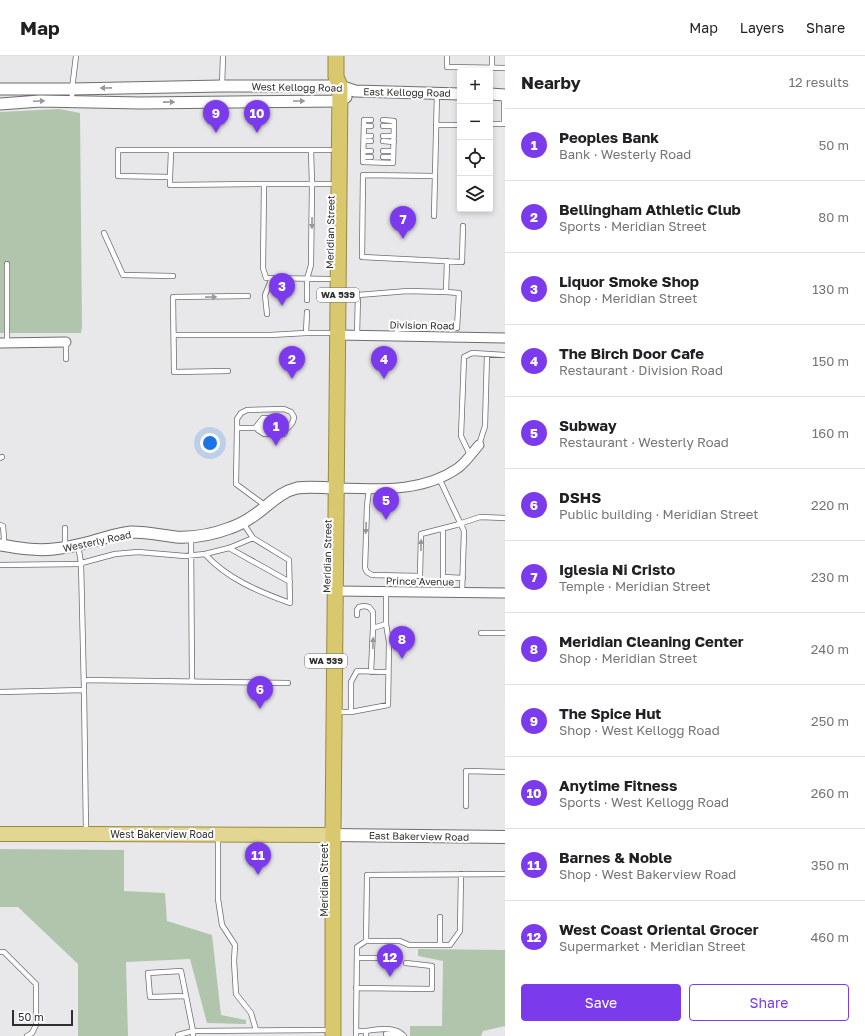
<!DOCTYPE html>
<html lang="en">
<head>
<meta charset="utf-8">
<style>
  :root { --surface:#fff; --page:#f2f2f2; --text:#202124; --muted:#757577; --line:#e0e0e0; --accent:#7c3aed }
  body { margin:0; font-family:"Golos Text",sans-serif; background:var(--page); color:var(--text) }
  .controls { position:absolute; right:12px; top:12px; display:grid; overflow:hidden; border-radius:4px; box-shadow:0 2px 6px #0003 }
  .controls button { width:36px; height:36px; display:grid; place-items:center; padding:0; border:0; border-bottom:1px solid var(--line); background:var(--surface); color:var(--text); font:20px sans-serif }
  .scale { position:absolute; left:12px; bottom:10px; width:61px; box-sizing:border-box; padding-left:4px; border:2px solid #2f2f30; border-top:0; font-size:11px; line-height:14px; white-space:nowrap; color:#2f2f30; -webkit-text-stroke:3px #fff; paint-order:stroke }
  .you { position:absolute; left:210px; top:387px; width:14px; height:14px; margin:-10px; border:3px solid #fff; border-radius:50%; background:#1a73e8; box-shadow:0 0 0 6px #1a73e833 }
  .badge { display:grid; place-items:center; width:26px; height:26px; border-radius:50%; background:var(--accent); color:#fff; font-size:13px; font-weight:700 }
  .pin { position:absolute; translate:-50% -33px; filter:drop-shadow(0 1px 2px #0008) }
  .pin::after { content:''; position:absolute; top:21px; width:14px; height:12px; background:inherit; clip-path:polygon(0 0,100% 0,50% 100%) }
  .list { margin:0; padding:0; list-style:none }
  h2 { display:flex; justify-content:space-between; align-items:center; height:52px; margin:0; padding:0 16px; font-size:17px }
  h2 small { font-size:13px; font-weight:400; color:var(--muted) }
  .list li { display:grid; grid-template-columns:26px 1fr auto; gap:12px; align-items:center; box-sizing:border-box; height:72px; padding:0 16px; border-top:1px solid var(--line) }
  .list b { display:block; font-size:15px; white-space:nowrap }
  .list p { margin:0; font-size:13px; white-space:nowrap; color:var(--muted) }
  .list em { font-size:13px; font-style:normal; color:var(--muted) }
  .actions { display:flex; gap:8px; padding:12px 16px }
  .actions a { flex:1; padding:9px 0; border:1px solid var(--accent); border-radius:4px; text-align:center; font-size:14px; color:var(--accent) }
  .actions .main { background:var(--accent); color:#fff }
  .icon { flex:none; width:22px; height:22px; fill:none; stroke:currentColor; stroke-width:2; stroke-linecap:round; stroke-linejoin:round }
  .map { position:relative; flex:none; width:505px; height:980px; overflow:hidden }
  header { display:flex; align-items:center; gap:24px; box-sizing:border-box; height:56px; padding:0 20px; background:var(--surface); border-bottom:1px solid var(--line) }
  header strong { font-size:19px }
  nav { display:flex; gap:22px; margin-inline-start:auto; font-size:14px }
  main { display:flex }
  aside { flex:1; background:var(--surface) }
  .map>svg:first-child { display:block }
</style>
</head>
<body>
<header>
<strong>Map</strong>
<nav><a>Map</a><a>Layers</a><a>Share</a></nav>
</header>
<main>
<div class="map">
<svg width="505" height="980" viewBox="0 0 505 980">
  <rect width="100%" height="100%" fill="#e8e8ea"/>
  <path fill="#b0c5ac" d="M 59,53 L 80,57 L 82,270 L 81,277 L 0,277 L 0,56 Z
    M 0,793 L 124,794 L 124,835 L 165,837 L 167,865 L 212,879 L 221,959 L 246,964 L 246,968 L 207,967 L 190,903 L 126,906 L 128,980 L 78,980 L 78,908 L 18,851 L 0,851 Z
    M 418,893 L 505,894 L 505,970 L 483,975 L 481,980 L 410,980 L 410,970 L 442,970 L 443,905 L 418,900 Z"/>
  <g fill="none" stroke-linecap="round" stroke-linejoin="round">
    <g stroke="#6d6d6f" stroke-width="6">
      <path id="service" d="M 447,0 L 447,11 L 505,12
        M 492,0 L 492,12
        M 222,30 L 223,0
        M 72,45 L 72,33 L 76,0
        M 371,64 L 364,64 L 363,106 L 393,107 L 394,65 L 383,64
        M 490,68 L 504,68 L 504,39
        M 436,69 L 460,69
        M 364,70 L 371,70
        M 383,70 L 394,70
        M 364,80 L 371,80
        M 383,80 L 394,80
        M 364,85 L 371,85
        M 383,85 L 394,86
        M 363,95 L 371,95
        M 383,95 L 393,95
        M 363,101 L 371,101
        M 383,101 L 393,101
        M 435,120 L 363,119 L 362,201 L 462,206 L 463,170
        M 170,121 L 171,95
        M 264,128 L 170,129 L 170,121 L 118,120 L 118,94 L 311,94
        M 434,160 L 437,37
        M 104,177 L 123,219 L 173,220
        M 7,208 L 7,287
        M 329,223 L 266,222 L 263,212 L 264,128 L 312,128 L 311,94 L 330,94
        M 307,244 L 307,223 L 311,209 L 312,128 L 330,128
        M 267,258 L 265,239 L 272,222
        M 306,277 L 307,256
        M 174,279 L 270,279 L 306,277 L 329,277
        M 357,279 L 358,239 L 408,235 L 446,236
        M 397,280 L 397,273 L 457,272 L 459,237 L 446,236 L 447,205
        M 66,303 L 66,286
        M 228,315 L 174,316 L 173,241 L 248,240
        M 260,368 L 264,366 L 277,366
        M 237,372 L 236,428 L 266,450
        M 255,372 C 268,375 292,379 294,361 L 291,356 L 284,353 L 247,354 L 241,357 L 237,363 L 237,372 L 255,372 L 265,370 L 279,369 L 287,371
        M 255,372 L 263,362 L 274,362 L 285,370
        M 258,374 L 264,378 L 284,378 L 287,371
        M 479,389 L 485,370 L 487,298
        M 470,399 L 461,380 L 464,301 L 472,297 L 505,299
        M 0,402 L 2,401
        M 439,422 L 464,475 L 462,537
        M 369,433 L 367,450 L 365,512 L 367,516 L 372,519 L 420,520 L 421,478 L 456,469 L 480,461 L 505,462
        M 0,469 L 3,470 L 4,482 L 3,490
        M 65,472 L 65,491
        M 443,473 L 443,521 L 463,522
        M 191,482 L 192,626
        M 78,489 L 81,507 L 84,634
        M 229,492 L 290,526
        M 205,498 L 229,492 L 253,482
        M 0,509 L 78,508 L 115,498 L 138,496 L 185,500 L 205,498 C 227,523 260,536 290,547 L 289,504 L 253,482 L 243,467
        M 357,559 L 357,554 L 359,551 L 364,550 L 369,551 L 373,556 L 373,572
        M 481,577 L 505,577
        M 371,616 L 373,572 L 386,568
        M 84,624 L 288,627
        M 0,636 L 84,634 L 86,776
        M 336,656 L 351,656 L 388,649 L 389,586 L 386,568 L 386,536
        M 351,656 L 351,626 L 357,615 L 388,616
        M 466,750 L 466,715 L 505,716
        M 218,780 L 218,843 L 222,869 L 235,889 L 234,905 L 236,938 L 251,957 L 256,974
        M 440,861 L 440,889
        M 366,885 L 400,885 L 409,889 L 450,889 L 460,875 L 461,818
        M 0,896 L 4,896 L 36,928 L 36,969 L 32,977 L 27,980
        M 357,902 L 388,902
        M 356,932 L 432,933 L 432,910 L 406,907
        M 186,940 L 150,941 L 148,917 L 181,915 L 193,975 L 324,974
        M 356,975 L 366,975 L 366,980
        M 366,975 C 378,973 396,970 404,980
        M 386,978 L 395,978 L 399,980
        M 178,980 L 178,979 L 193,975 L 193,980
        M 356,980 L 357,891 L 366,885 L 367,819 L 505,818"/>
    </g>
    <g stroke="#6d6d6f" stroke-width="11">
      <path id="minor" d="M 338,279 L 505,282
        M 0,287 L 66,286
        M 336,432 C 378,433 422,437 458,412 C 466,406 472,397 479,389
        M 335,535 L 505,537"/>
    </g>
    <g stroke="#6d6d6f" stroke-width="13">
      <path id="tertiary" d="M 0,33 L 72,33 L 222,30 L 340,30 L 355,35 L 460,38
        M 490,38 L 505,39
        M 0,48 L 40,45 L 141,47 L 340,45 L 346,41
        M 0,489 C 18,492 36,495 54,493 C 66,492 78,489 90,486 C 103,483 117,477 131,476 C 146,476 161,479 176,481 C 194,482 214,478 230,472 C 239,469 248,464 256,458 C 270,448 280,436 297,432 C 310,430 323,432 336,432"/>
    </g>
    <g stroke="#6d6d6f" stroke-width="14">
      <path id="secondary" d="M 333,779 L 505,781"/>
    </g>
    <g stroke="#988a42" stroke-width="16">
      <path id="primary" d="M 0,778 L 86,778 L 333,779"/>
    </g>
    <g stroke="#988a42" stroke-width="17">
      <path id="trunk" d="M 333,980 L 333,779 L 340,30 L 336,21 L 336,0"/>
    </g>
    <use href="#service" stroke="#fff" stroke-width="4.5"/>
    <use href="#minor" stroke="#fff" stroke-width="9"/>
    <use href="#tertiary" stroke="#fff" stroke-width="11"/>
    <use href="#secondary" stroke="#fff" stroke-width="12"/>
    <use href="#primary" stroke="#e3d693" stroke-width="14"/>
    <use href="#trunk" stroke="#dac86f" stroke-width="15"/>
  </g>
  <defs><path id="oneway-solid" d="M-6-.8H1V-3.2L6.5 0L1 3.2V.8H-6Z"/></defs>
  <g fill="#979798">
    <use href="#oneway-solid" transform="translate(106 32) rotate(179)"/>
    <use href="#oneway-solid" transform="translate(39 45) rotate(-3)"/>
    <use href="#oneway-solid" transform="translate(299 45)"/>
    <use href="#oneway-solid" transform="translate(169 46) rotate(-1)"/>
    <use href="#oneway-solid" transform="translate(312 167) rotate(90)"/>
    <use href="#oneway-solid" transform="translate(211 241) rotate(-1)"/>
    <use href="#oneway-solid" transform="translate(366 472) rotate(92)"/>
    <use href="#oneway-solid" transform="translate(421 489) rotate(-90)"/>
    <use href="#oneway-solid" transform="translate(373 587) rotate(-88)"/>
  </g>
  <g text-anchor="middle" stroke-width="4" stroke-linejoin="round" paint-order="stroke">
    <g fill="#fff" stroke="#6d6d6e" stroke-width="1">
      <rect x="317" y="232" width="42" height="14" rx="3"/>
      <rect x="305" y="598" width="42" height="14" rx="3"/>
    </g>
    <g font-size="9" font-weight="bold" fill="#2f2f30">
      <text x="338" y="242">WA 539</text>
      <text x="326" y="608">WA 539</text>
    </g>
    <g font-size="10" fill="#2f2f30" stroke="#fff">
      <text transform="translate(297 31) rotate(1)" y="4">West Kellogg Road</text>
      <text transform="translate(407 36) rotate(1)" y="4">East Kellogg Road</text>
      <text transform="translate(330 176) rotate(-89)" y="4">Meridian Street</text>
      <text transform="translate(422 269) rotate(1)" y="4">Division Road</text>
      <text transform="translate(97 485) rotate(-12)" y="4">Westerly Road</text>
      <text transform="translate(327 500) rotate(-89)" y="4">Meridian Street</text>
      <text transform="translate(420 525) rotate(1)" y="4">Prince Avenue</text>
      <text x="162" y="782">West Bakerview Road</text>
      <text transform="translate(419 780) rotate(1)" y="4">East Bakerview Road</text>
      <text transform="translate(324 824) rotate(-90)" y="4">Meridian Street</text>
    </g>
  </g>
</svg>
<div class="controls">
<button>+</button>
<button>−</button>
<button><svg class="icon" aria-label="locate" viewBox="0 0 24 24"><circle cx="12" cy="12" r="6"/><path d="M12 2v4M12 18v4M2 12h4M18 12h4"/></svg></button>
<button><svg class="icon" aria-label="layers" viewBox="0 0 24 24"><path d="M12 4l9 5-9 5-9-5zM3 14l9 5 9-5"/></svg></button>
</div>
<div class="scale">50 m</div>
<div class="you"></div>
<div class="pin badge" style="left:276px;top:390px">1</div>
<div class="pin badge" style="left:292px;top:323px">2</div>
<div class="pin badge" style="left:282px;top:250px">3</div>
<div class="pin badge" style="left:384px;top:323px">4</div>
<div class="pin badge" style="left:386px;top:464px">5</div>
<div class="pin badge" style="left:260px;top:653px">6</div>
<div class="pin badge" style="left:403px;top:183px">7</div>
<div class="pin badge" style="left:402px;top:603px">8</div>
<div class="pin badge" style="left:216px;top:77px">9</div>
<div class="pin badge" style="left:257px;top:77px">10</div>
<div class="pin badge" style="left:258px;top:819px">11</div>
<div class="pin badge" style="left:390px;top:921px">12</div>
</div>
<aside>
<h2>Nearby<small>12 results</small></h2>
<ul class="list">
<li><span class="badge">1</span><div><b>Peoples Bank</b><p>Bank · Westerly Road</p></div><em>50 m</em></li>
<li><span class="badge">2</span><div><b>Bellingham Athletic Club</b><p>Sports · Meridian Street</p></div><em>80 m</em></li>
<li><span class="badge">3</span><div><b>Liquor Smoke Shop</b><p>Shop · Meridian Street</p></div><em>130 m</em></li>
<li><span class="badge">4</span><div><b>The Birch Door Cafe</b><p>Restaurant · Division Road</p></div><em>150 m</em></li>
<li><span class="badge">5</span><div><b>Subway</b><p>Restaurant · Westerly Road</p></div><em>160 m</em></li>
<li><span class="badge">6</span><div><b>DSHS</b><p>Public building · Meridian Street</p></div><em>220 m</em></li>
<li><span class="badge">7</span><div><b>Iglesia Ni Cristo</b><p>Temple · Meridian Street</p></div><em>230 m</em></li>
<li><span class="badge">8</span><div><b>Meridian Cleaning Center</b><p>Shop · Meridian Street</p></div><em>240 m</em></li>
<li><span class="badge">9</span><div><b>The Spice Hut</b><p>Shop · West Kellogg Road</p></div><em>250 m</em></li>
<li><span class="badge">10</span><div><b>Anytime Fitness</b><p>Sports · West Kellogg Road</p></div><em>260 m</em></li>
<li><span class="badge">11</span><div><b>Barnes &amp; Noble</b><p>Shop · West Bakerview Road</p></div><em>350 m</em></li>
<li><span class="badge">12</span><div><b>West Coast Oriental Grocer</b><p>Supermarket · Meridian Street</p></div><em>460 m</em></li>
</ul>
<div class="actions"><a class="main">Save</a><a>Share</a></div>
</aside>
</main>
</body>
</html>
